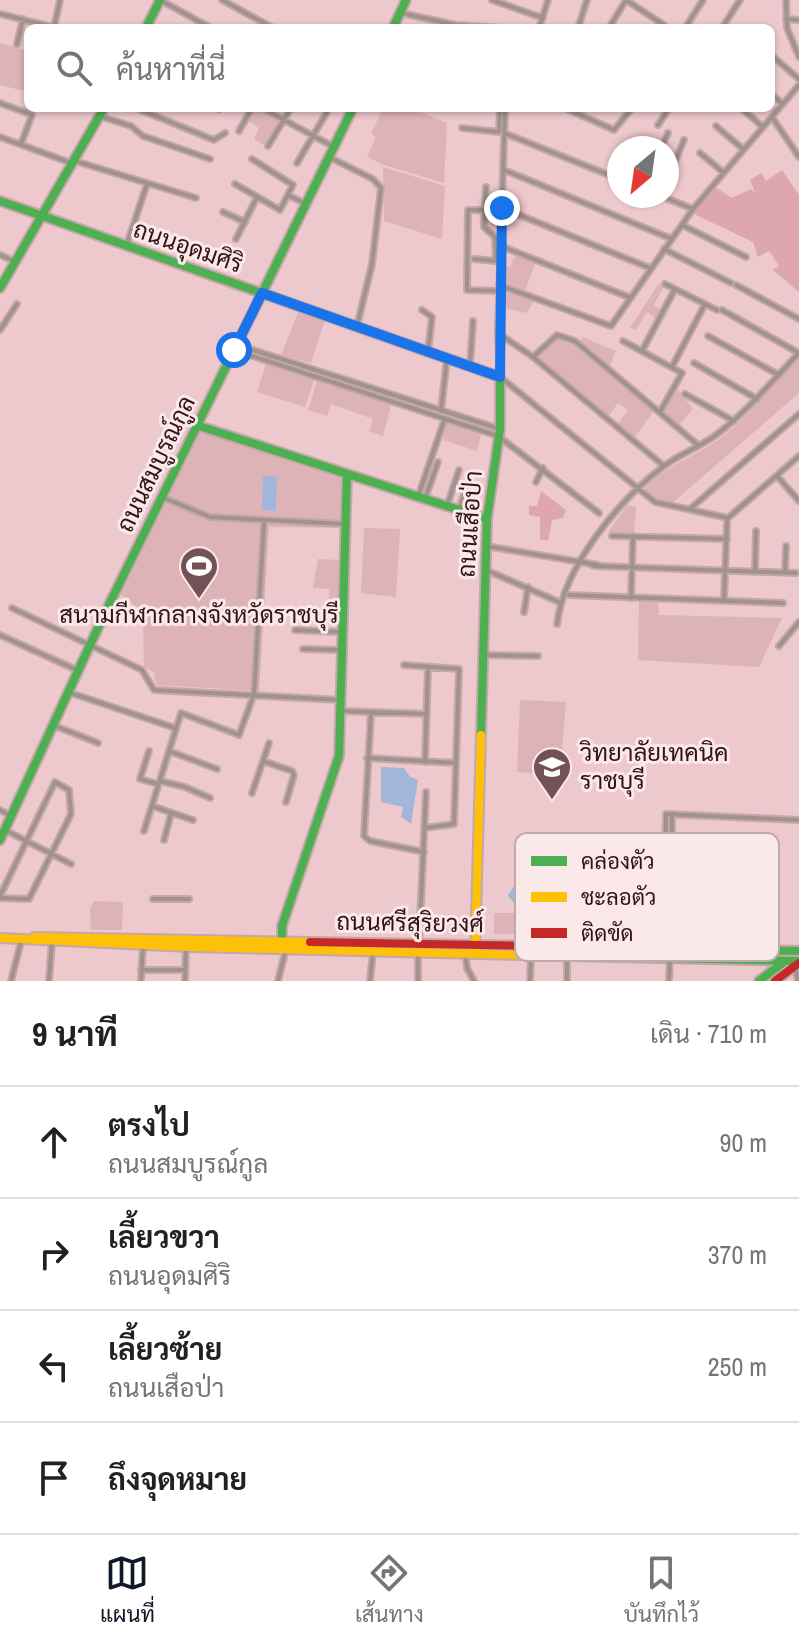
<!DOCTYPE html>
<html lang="th">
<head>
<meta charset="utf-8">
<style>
  :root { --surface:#fff; --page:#f6f6f6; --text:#202124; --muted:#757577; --line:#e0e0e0; --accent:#111827 }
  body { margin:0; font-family:"Archivo Narrow",Sarabun,sans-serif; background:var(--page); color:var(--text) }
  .compass { position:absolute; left:607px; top:136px; width:72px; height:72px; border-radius:50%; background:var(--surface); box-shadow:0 2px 6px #0004; rotate:209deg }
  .stop { position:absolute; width:24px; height:24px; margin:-18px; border:6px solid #1a73e8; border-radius:50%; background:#fff }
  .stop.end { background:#1a73e8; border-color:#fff; box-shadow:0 2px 8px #0008 }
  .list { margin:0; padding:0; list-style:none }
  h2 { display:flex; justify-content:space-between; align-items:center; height:104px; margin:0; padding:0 32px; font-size:34px }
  h2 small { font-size:26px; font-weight:400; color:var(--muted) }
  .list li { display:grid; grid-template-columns:52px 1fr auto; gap:24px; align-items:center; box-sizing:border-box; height:112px; padding:0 32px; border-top:2px solid var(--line) }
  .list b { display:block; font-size:30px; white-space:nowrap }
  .list p { margin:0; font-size:26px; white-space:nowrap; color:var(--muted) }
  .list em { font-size:26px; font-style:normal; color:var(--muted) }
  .icon { flex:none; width:44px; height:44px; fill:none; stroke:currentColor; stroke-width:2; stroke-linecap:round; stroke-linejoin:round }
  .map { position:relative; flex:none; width:799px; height:981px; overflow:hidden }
  .search { position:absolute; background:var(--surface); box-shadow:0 2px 6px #0004; left:24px; right:24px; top:24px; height:88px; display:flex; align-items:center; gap:20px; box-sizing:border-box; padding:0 28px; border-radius:12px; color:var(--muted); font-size:30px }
  .sheet { height:552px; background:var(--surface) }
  nav { display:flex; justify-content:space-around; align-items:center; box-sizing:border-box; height:112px; border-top:2px solid var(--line); background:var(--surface); font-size:22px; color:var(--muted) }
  nav a { display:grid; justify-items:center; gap:4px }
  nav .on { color:var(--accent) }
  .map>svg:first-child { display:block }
</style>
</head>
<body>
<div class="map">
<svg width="799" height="981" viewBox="0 0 799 981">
  <rect width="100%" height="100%" fill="#edc8cc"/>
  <path fill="#deb3b8" d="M 0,43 L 28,51 L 28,92 L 0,85 Z
    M 256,108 L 279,121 L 264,145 L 254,139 L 259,128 L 248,121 Z
    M 383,108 L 411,108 L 447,123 L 444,183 L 384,165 L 367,157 L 376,137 L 371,134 Z
    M 383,167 L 445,186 L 442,239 L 384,221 Z
    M 516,254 L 536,262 L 525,290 L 503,282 L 503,265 L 510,267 Z
    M 659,283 L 664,286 L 654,305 L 661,310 L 656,319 L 647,312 L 636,330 L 630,328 Z
    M 503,288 L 534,300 L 527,313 L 503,308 Z
    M 299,310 L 325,320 L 311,363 L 281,355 Z
    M 559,337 L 578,347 L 654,411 L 634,438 L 618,424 L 628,410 L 618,403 L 608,417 L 537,357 Z
    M 583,337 L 616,351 L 609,367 L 580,342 Z
    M 799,358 L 799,393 L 670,505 L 644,491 C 651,476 693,455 709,446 C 745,424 770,386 799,358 Z
    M 266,364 L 314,380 L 305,407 L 257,392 Z
    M 317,381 L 391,405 L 383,436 L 369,431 L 373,419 L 331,404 L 327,416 L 308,410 Z
    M 678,389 L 693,409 L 679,425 L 664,412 Z
    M 446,423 L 481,435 L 477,451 L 443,440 Z
    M 203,430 L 341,478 L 340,528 L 269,527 L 259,691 L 156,685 L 154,672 L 144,667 L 143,612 L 121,595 L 197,435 Z
    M 627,505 L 636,507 L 634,533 L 608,532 Z
    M 364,528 L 400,529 L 396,597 L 361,593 Z
    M 318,559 L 339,560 L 339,614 L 329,613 L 329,589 L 313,588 Z
    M 639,601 L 658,601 L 659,615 L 782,618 L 759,667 L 638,660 Z
    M 520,700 L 566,702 L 560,775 L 517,772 Z
    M 94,901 L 123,902 L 122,930 L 91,930 L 90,908 Z
    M 494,913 L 532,913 L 533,923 L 520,934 L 494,934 Z"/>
  <path fill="#dea6ad" d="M 782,170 L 799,195 L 799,292 L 773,270 L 779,266 L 769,251 L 758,257 L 753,242 L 694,214 L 715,187 L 732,198 L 751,189 L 755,193 L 750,180 L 761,173 L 766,181 Z
    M 541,491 L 566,510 L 563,518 L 552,520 L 548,541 L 540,539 L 540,517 L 529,515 L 529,506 L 537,506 Z"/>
  <path fill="#a2b6db" d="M 263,476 L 277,477 L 276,511 L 262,510 Z
    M 381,767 L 404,768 L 410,777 L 418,780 L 411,824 L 401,817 L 403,807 L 381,802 Z
    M 513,887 L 533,887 L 535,900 L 551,899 L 553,888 L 570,888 L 576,898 L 569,906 L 516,905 L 508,896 Z"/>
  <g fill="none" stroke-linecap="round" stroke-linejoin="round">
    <g stroke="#c4a7aa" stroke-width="8">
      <path id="street" d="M 160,0 L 211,28
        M 222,0 L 273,28
        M 492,0 L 543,18
        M 626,0 L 664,25
        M 786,0 L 787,28 L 799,57
        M 401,13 L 456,25 L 501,28
        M 0,14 L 56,28
        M 786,19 L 799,20
        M 54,27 L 60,0
        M 539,28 L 548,0
        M 578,28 L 587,0
        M 609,28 L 626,0
        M 685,28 L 703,0
        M 722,28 L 740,0
        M 17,44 L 23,19
        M 771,55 L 799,79
        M 771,94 L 783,104
        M 0,103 L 32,115 L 21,144
        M 136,108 L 214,140 L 225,133
        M 262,108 L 334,147
        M 505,108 L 498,333 L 500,377 L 655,502 L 728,518 L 799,456
        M 565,108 L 614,130 L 632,108
        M 741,108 L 763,127
        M 219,109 L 219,108
        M 99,116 L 131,126 L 143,136 L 210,159
        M 772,117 L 799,157
        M 658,125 L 669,108
        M 716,126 L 743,149
        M 462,128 L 499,132 L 500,108
        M 239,131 L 252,108
        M 504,133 L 619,179
        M 0,137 L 71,163
        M 268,146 L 291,108
        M 661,148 L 668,133
        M 700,153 L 723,172
        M 329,157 L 373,179 L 381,188 L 372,264 L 357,326
        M 75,161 L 196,198
        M 297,163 L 327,112
        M 504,170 L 672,239
        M 667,181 L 684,140
        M 235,184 L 280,210 L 293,185 L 252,159
        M 486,187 L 484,227 L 495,237 L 496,261 L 500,261
        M 288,195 L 306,204
        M 661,196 L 693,209 L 799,85
        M 502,208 L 650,268
        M 486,210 L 468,210 L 467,290 L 499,291
        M 223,212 L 245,222
        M 682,225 L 746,257
        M 236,239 L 257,197
        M 127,244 L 147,184
        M 501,246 L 631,298
        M 664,249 L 731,283
        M 0,255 L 14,261
        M 474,259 L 496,261
        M 665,284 L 717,310
        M 499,285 L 611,326 L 693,209
        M 736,285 L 799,319
        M 422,310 L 432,317 L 428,352
        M 722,310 L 799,353
        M 0,330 L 17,304
        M 498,333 L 533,357 L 664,466
        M 708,336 L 779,375
        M 623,341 L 682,373 L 660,412
        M 237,345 L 500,429
        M 234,350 L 498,436 L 599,513
        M 642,351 L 675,289
        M 533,357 L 557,335 L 575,341 L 698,445
        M 694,363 L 757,399
        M 470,365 L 473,321
        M 672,367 L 705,304
        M 685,394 L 734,421
        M 441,411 L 447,358
        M 777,476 L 799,501
        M 536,482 L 543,468
        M 162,497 L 210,517 L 345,524
        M 418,497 L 445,418
        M 425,499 L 438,462
        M 447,506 L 459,470
        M 690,509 L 799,414
        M 459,510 L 471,473
        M 612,536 L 727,539
        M 486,546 L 598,565
        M 581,561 L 595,566 L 796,573
        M 486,570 L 559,602
        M 755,571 L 756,531
        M 785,572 L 786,546
        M 569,595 L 783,603
        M 631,598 L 633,536
        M 724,600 L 727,522
        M 12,608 L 142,670 L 154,690 L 340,700
        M 524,612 L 528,587
        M 557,624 C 564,566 619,500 664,466 C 682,452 704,446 721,431 C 750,408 773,380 799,353
        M 295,630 L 341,632
        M 0,635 L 79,671
        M 779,646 L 799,622
        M 303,649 L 341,650
        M 483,655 L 538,656
        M 404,665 L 459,669 L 454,824 L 424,828
        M 68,692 L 175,728
        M 341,711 L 427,714
        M 371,713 L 364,836 L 370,841 L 424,852
        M 53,725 L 98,743
        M 149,751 L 140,779 L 158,784
        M 169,751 L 217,769
        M 367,758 L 456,763
        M 263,761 L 269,743
        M 425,762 L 428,667
        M 160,781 L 185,787 L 210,798
        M 252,793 L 263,761 L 292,771 L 294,775 L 286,802
        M 152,806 L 193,820
        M 0,810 L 11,816
        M 5,830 L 71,864
        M 144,831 L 181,713 L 239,735 L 254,694 L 264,522
        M 164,840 L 171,814
        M 0,896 L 55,782 L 69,790 L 71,814 L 29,899 L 0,898
        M 153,899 L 189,899
        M 419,944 L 426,792
        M 670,948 L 672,814
        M 465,952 L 467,968 L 474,981
        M 670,957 L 664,949 L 666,814 L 799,820
        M 795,968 L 798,981
        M 141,970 L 185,970
        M 11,981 L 22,938
        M 49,981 L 52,941
        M 141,981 L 143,945
        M 185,981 L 186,947
        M 278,981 L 286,949
        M 370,981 L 373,952
        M 418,981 L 418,954
        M 530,981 L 531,955
        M 567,981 L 567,955
        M 669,981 L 670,957"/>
    </g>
    <g stroke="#c4a7aa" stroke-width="12">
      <path id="fast" d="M 146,28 L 160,0
        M 393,28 L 406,0
        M 0,201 L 500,377 L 500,429 L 487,519 L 481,735
        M 0,288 L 104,108
        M 196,425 L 487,519
        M 0,840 L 103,617 L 353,108
        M 282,940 L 282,926 L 339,756 L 347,474
        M 655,948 L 799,951
        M 522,955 L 799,961
        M 759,981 L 785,961"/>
    </g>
    <g stroke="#c4a7aa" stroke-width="12">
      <path id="slow" d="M 34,937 L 310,942
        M 0,938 L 190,947 L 522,955
        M 475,952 L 481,735"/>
    </g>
    <g stroke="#c4a7aa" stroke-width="12">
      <path id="jam" d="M 310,942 L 655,948
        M 775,981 L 799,963"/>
    </g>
    <use href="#street" stroke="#a1928c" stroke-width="4"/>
    <use href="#fast" stroke="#4caf50" stroke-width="8"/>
    <use href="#slow" stroke="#ffc107" stroke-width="8"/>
    <use href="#jam" stroke="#c62828" stroke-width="8"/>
  </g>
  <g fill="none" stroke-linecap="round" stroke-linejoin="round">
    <path stroke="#1a73e8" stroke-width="10" d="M 234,350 L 262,293 L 500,377 L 502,208"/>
  </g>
  <defs>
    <g id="stadium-pin" transform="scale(2)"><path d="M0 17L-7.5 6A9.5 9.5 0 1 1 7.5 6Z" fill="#735257" stroke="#fbe9ea"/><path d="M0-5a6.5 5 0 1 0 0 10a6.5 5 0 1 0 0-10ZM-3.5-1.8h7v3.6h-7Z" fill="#fff"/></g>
    <g id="university-pin" transform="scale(2)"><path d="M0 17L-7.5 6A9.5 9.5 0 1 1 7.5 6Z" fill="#735257" stroke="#fbe9ea"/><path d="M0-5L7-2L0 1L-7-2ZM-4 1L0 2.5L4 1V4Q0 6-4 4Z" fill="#fff"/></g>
  </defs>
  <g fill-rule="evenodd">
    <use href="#stadium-pin" x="199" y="566"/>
    <use href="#university-pin" x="552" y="767"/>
  </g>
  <g text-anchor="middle" stroke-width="6" stroke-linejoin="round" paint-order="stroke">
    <g font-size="24" fill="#311318" stroke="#fbe9ea">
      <text transform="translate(188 247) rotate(19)" y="8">ถนนอุดมศิริ</text>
      <text transform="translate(156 464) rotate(-64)" y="8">ถนนสมบูรณ์กูล</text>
      <text transform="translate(470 524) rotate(-86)" y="8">ถนนเสือป่า</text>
      <text transform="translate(410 923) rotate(1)" y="8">ถนนศรีสุริยวงศ์</text>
    </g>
    <g font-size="24" fill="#311318" stroke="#fbe9ea">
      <text x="199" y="623">สนามกีฬากลางจังหวัดราชบุรี</text>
      <text x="580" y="761" text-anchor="start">วิทยาลัยเทคนิค<tspan x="580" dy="28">ราชบุรี</tspan></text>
    </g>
  </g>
  <rect x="515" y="833" width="264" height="128" rx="12" fill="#fbe9ea" stroke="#bea9ab" stroke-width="2"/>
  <rect x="531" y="856" width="36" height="10" fill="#4caf50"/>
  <rect x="531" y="892" width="36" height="10" fill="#ffc107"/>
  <rect x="531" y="928" width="36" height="10" fill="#c62828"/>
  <g font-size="22" fill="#311318">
    <text x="581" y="869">คล่องตัว</text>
    <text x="581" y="905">ชะลอตัว</text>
    <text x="581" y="941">ติดขัด</text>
  </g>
</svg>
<svg class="compass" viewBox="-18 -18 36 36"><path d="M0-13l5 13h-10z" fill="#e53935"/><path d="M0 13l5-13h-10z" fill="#757577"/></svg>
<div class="stop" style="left:234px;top:350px"></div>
<div class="stop end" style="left:502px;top:208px"></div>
<div class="search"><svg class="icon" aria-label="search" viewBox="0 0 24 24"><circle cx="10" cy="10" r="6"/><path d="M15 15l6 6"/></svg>ค้นหาที่นี่</div>
</div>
<section class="sheet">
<h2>9 นาที<small>เดิน · 710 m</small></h2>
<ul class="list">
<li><svg class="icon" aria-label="ahead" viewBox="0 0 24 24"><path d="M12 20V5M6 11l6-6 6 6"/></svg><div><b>ตรงไป</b><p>ถนนสมบูรณ์กูล</p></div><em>90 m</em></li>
<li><svg class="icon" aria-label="right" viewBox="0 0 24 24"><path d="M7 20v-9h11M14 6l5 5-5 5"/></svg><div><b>เลี้ยวขวา</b><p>ถนนอุดมศิริ</p></div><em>370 m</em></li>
<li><svg class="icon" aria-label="left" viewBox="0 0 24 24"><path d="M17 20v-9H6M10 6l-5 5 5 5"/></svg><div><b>เลี้ยวซ้าย</b><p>ถนนเสือป่า</p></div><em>250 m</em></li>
<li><svg class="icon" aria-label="arrive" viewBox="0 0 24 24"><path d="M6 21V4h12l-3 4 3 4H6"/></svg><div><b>ถึงจุดหมาย</b></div></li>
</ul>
</section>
<nav>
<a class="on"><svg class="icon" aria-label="map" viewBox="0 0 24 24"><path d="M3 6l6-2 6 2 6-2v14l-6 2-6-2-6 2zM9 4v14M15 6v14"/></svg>แผนที่</a>
<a><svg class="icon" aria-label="directions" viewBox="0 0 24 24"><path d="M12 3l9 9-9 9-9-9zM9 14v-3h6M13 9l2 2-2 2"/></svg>เส้นทาง</a>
<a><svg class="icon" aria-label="saved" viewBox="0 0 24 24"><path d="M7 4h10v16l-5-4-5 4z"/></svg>บันทึกไว้</a>
</nav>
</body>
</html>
